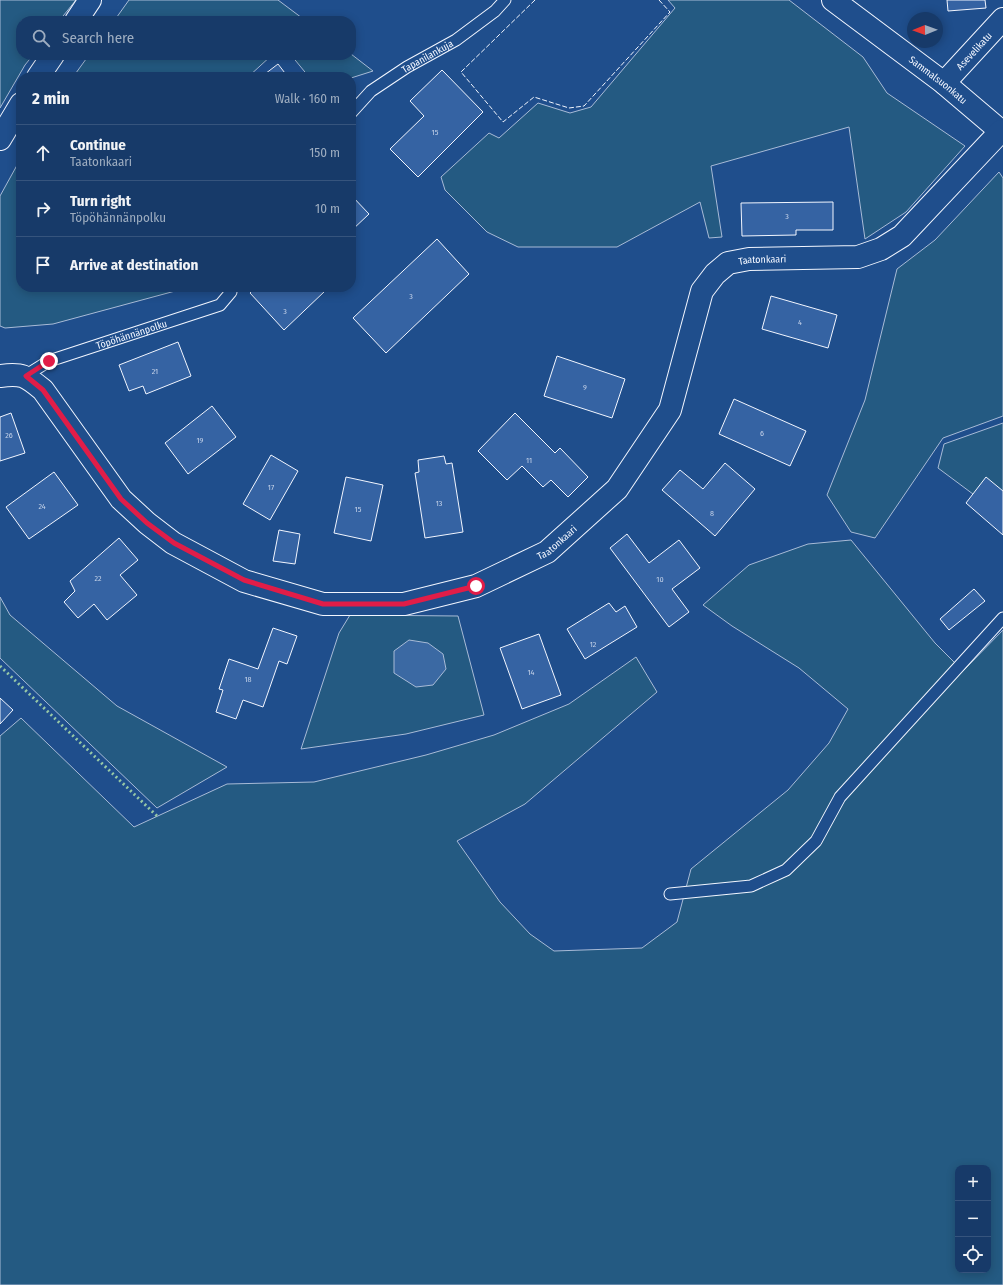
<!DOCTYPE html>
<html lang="en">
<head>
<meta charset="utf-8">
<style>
  :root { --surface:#173a69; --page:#244571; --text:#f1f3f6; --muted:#9eadc0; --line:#36547d }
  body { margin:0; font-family:"Fira Sans Condensed",sans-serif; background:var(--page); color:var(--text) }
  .controls { position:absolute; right:12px; bottom:12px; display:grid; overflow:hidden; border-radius:8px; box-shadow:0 2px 10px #0003 }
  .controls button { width:36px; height:36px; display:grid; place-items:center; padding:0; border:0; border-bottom:1px solid var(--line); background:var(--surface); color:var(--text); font:20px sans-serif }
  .compass { position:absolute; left:907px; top:12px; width:36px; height:36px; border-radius:50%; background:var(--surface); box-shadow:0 2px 10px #0003; rotate:269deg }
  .stop { position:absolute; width:12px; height:12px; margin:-9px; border:3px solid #e11d48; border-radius:50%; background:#fff }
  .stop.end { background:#e11d48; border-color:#fff; box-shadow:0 1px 4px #0008 }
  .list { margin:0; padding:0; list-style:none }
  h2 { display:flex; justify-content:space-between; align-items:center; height:52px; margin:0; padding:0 16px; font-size:17px }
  h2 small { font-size:13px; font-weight:400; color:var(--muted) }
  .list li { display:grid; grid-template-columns:26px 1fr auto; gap:12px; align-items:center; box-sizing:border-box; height:56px; padding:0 16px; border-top:1px solid var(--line) }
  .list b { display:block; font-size:15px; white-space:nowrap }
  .list p { margin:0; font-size:13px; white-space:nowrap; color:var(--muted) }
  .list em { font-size:13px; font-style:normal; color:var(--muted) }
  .icon { flex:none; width:22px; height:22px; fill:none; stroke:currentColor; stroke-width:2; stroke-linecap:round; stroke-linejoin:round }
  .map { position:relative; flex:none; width:1003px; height:1285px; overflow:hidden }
  .search { position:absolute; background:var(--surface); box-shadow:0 2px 10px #0003; left:16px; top:16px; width:340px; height:44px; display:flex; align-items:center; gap:10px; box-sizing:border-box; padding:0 14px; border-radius:16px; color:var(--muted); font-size:15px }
  .panel { position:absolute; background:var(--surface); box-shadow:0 2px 10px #0003; left:16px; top:72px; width:340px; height:220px; border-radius:16px }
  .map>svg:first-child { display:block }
</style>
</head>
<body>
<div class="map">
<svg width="1003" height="1285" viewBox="0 0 1003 1285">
  <rect width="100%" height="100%" fill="#1f4e8c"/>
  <path fill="#245a82" stroke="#a8bbd7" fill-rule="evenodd" d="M 0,0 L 76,0 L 59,21 L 21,21 L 21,55 L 33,55 L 25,65 L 0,108 Z
    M 129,0 L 278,0 L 306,21 L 114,21 Z
    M 668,0 L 789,0 L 863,57 L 887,93 L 965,146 L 906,212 L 865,239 L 849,127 L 711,166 L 722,237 L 709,238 L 700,202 L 617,247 L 518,247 L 487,232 L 445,190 L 441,177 L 489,133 L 499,138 L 538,103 L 570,113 L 591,107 L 675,8 Z
    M 351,54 L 373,71 L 351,78 L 309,77 L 291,55 Z
    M 89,55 L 272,55 L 248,77 L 73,77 Z
    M 21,158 L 21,287 L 190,287 L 53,324 L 5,328 L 0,326 L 0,196 Z
    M 999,172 L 1003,178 L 1003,416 L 943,438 L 875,538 L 851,532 L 827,495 L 865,400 L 897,269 L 935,240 Z
    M 1003,423 L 1003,520 L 985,503 L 938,468 L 944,444 Z
    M 851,540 L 935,643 L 963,671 L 1003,630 L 1003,1285 L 0,1285 L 0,736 L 21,718 L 134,827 L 227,784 L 314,782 L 426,755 L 494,735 L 569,704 L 636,657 L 657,692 L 525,804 L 457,841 L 500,902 L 530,934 L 554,951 L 642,948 L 677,922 L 691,869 L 788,790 L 829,743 L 848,709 L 799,668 L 732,626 L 703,605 L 749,565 L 808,544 ZM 958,1168 L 988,1168 L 988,1270 L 958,1270 Z
    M 0,597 L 10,615 L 117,706 L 227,767 L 157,808 L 0,658 Z
    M 350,615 L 458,616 L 484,715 L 406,734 L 301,749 L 339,633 Z"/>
  <path fill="#3b69a3" stroke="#a8bbd7" d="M 409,640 L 428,643 L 443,654 L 446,669 L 433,685 L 416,687 L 394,673 L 394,651 Z"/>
  <path fill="#3563a3" stroke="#f2f6ff" d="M 947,0 L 985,0 L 986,8 L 948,11 Z
    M 278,64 L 288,77 L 261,77 Z
    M 442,70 L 483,112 L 418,177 L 390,149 L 424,116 L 410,101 Z
    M 351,195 L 369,214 L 351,231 Z
    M 833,202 L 833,230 L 796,230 L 796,235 L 742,236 L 741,203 Z
    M 437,239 L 469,274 L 386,353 L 353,318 Z
    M 256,287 L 322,287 L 325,291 L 284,330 L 250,293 Z
    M 771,296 L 837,315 L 828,348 L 762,329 Z
    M 178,342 L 191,376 L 146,394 L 143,386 L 129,391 L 119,365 Z
    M 557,356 L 625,379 L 612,418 L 544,396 Z
    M 734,399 L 806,431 L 790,466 L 719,434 Z
    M 212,406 L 236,437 L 188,474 L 165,443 Z
    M 11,413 L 25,453 L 0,461 L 0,417 Z
    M 515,413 L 555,453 L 560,448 L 588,477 L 568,497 L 551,480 L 543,487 L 522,466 L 507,480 L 478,451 Z
    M 271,455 L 298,471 L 270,520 L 243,504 Z
    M 444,456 L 446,464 L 452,463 L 463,532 L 425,538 L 415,473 L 419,472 L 418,460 Z
    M 725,463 L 755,489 L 715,536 L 662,490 L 680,470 L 703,489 Z
    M 54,472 L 78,505 L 29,539 L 6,507 Z
    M 346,477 L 383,485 L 371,541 L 334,533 Z
    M 986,477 L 1003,491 L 1003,535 L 966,503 Z
    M 279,530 L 300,534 L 295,564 L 273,561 Z
    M 627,534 L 649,563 L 679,540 L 700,568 L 672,589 L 689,612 L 669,627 L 610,548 Z
    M 119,538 L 138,560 L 120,575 L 137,595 L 107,620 L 94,604 L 78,618 L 64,602 L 75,591 L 70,581 Z
    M 974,589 L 985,601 L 949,630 L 940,619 Z
    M 609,603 L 616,612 L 625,606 L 637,627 L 585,659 L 567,629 Z
    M 273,628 L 297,636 L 287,664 L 279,661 L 263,707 L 243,700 L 236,719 L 216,712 L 223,690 L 219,689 L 229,659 L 258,669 Z
    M 539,634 L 561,695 L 522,709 L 500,648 Z
    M 0,698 L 13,710 L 0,724 Z"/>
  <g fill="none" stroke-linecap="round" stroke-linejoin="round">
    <g stroke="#f2f6ff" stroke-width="13">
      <g id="lane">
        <path id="s1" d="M 351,113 L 371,91 L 407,67 L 456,40 L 495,11 L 505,0"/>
        <path id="s2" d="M 25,376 L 49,361 L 220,305 L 231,292 L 231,287"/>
        <path d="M 670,894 L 751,886 L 786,870 L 816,841 L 840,797 L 1003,618"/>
      </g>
    </g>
    <g stroke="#f2f6ff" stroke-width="24">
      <g id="street">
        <path id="s3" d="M 833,0 L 944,83 L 1003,133"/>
        <path d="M 76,21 L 90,0"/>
        <path d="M 38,77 L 53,55"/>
        <path id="s4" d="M 944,83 L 1003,19"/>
        <path d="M 0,139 L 21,104"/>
        <path id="s5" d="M 0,376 C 23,373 26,376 43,390 L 121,499 L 147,523 L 173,543 L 244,581 L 323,604 L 404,604 L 476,586 L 547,552 L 617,489 L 670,410 L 702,291 L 715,274 L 728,263 L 749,259 L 858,257 L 881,249 L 902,236 L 1001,131"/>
      </g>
    </g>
    <use href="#lane" stroke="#1f4e8c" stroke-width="11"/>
    <use href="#street" stroke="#1f4e8c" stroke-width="22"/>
    <path stroke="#97c8a6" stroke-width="3" stroke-dasharray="2 3" stroke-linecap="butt" d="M 0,666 L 157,816"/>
    <path stroke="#f2f6ff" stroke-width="1" stroke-dasharray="5 2" stroke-linecap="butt" d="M 535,0 L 461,72 L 503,122 L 534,97 L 569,108 L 584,106 L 670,12 L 659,0"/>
  </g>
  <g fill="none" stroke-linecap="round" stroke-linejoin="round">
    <path stroke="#e11d48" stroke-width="5" d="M 49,361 L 26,376 L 43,390 L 121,499 L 147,523 L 174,543 L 244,580 L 323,604 L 404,604 L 476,586"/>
  </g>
  <g text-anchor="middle" stroke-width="3" stroke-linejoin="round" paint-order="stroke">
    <g font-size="8" fill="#c3d1e8">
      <text x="435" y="135">15</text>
      <text x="787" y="219">3</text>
      <text x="411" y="299">3</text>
      <text x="285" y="314">3</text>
      <text x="800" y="325">4</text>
      <text x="155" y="374">21</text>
      <text x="585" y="390">9</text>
      <text x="762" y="436">6</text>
      <text x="9" y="438">26</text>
      <text x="200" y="443">19</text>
      <text x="529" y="463">11</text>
      <text x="271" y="490">17</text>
      <text x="439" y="506">13</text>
      <text x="42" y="509">24</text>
      <text x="358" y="512">15</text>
      <text x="712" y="516">8</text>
      <text x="98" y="581">22</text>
      <text x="660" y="582">10</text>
      <text x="593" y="647">12</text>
      <text x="531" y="675">14</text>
      <text x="248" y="682">18</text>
    </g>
    <g font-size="10" fill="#f2f6ff" stroke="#1f4e8c">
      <text dy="4" stroke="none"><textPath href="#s4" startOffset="44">Asevelikatu</textPath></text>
      <text dy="4" stroke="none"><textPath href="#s1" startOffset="96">Tapanilankuja</textPath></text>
      <text dy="4" stroke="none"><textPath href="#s3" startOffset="132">Sammalsuonkatu</textPath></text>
      <text dy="4" stroke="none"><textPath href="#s5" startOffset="1032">Taatonkaari</textPath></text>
      <text dy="4" stroke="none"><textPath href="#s2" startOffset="115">Töpöhännänpolku</textPath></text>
      <text dy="4" stroke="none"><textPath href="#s5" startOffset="660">Taatonkaari</textPath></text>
    </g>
  </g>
</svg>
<div class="controls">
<button>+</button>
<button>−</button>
<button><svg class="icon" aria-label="locate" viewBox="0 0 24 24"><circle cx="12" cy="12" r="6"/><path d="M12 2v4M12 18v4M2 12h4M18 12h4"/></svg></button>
</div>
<svg class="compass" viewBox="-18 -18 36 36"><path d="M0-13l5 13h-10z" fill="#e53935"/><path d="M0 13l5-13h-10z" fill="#9eadc0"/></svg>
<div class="stop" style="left:476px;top:586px"></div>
<div class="stop end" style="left:49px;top:361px"></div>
<div class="search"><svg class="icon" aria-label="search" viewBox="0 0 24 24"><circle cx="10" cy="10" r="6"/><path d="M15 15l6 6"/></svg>Search here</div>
<section class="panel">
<h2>2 min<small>Walk · 160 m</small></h2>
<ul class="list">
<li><svg class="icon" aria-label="ahead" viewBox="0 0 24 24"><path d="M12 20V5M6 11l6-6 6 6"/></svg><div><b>Continue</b><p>Taatonkaari</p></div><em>150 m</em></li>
<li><svg class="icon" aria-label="right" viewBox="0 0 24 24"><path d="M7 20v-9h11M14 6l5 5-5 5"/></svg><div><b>Turn right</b><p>Töpöhännänpolku</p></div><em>10 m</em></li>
<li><svg class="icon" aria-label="arrive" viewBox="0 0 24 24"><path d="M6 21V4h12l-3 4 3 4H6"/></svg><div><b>Arrive at destination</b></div></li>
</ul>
</section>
</div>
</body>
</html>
